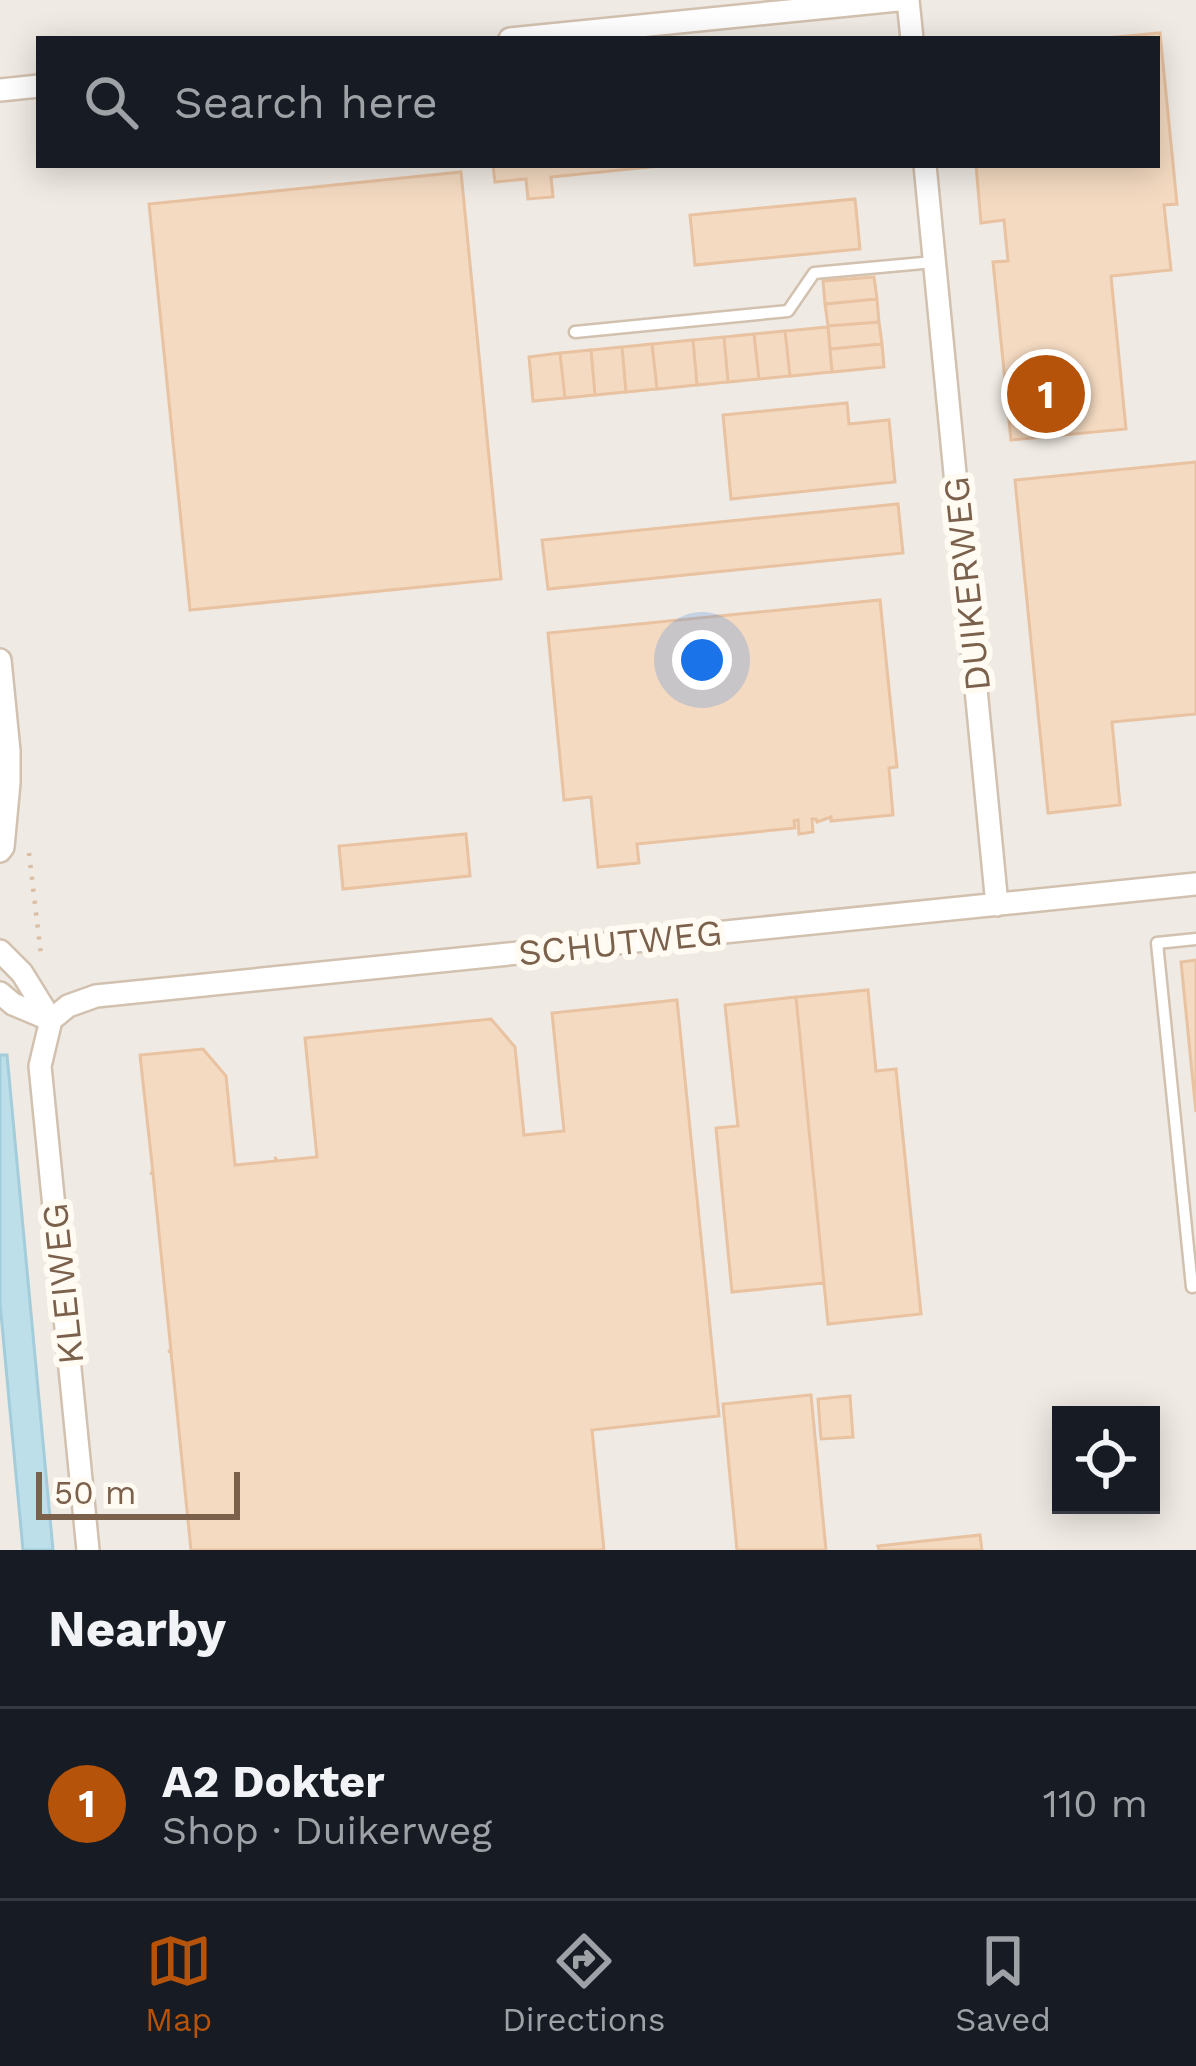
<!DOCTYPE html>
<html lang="en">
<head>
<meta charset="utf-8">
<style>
  :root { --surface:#171b24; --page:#242831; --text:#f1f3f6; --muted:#9ea1a6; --line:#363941; --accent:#b45309 }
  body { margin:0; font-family:"Work Sans",sans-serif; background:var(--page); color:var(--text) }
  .controls { position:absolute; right:36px; bottom:36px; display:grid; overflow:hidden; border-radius:0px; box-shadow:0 6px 30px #0003 }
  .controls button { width:108px; height:108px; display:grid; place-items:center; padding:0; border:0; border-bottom:3px solid var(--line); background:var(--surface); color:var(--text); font:60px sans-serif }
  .scale { position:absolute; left:36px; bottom:30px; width:204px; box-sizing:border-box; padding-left:12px; border:6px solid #7b614c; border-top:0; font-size:33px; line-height:42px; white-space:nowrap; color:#7b614c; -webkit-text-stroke:9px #fffbf2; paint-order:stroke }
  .you { position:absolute; left:702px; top:660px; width:42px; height:42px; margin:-30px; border:9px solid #fff; border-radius:50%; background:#1a73e8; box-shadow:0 0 0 18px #1a73e833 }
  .badge { display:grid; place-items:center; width:78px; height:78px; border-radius:50%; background:var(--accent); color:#fff; font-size:39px; font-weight:700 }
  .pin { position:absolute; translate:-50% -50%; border:6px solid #fff; box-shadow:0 3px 12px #0006 }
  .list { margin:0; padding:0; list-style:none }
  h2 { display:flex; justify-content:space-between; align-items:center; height:156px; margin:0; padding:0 48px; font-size:51px }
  h2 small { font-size:39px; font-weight:400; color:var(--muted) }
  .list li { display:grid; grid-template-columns:78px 1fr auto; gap:36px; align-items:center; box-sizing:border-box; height:192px; padding:0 48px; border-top:3px solid var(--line) }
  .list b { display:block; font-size:45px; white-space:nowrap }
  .list p { margin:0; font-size:39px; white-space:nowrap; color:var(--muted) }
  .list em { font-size:39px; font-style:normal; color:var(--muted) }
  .icon { flex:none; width:66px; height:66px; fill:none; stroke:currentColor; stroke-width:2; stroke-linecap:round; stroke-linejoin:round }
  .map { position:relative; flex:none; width:1196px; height:1550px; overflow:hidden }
  .search { position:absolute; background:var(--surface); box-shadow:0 6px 30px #0003; left:36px; right:36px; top:36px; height:132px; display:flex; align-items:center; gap:30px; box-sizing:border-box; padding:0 42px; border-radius:0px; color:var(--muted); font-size:45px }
  .sheet { height:348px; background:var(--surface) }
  nav { display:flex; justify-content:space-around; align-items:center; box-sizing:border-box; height:168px; border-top:3px solid var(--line); background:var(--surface); font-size:33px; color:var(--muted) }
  nav a { display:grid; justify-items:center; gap:6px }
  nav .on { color:var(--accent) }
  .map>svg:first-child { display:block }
</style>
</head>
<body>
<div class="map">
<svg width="1196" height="1550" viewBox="0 0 1196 1550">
  <rect width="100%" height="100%" fill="#fdf8eb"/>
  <path fill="#efeae3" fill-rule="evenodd" d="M 0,0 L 1196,0 L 1196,1550 L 0,1550 ZM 39,39 L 1157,39 L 1157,165 L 39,165 ZM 1061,1415 L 1151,1415 L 1151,1505 L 1061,1505 Z"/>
  <path fill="#bddfe9" stroke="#a3cddb" stroke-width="3" d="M 0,1055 L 7,1055 L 53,1550 L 23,1550 L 0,1303 Z"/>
  <path fill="#f4dac1" stroke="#e8c2a1" stroke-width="3" d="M 1160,33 L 1177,204 L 1164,205 L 1171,270 L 1111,276 L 1126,429 L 1011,440 L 993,262 L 1008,261 L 1004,220 L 981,223 L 976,165 L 1157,165 L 1157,39 L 1096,39 Z
    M 493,165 L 669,165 L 551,177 L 553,197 L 528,199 L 526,179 L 495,182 Z
    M 461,172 L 501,579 L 190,610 L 149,204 Z
    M 855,199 L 860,249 L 695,265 L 690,215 Z
    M 874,277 L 877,299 L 825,304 L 823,281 Z
    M 877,299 L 879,322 L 828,326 L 825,304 Z
    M 879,322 L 882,344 L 830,349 L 828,326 Z
    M 828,327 L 832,372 L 790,376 L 785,331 Z
    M 785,331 L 790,376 L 759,379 L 754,334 Z
    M 754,334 L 759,379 L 728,382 L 724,337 Z
    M 724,337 L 728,382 L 697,385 L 693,340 Z
    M 693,340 L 697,385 L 657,389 L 652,344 Z
    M 652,344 L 657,389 L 626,392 L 622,347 Z
    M 882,344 L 884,367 L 832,372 L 830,349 Z
    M 622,347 L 626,392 L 595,395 L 591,350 Z
    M 591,350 L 595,395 L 565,398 L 560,353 Z
    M 560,353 L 565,398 L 533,401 L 529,357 Z
    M 847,403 L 849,424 L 889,420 L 895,482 L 731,499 L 723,415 Z
    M 1196,462 L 1196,714 L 1112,722 L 1120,805 L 1048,813 L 1015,480 Z
    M 898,504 L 903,553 L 548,589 L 542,540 Z
    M 880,600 L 897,767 L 889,768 L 893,815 L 831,821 L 831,817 L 817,822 L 816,819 L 812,819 L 813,832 L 799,834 L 798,820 L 794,821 L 795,828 L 637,844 L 639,863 L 598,867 L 591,797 L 564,800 L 548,633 Z
    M 466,834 L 470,876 L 343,889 L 339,846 Z
    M 1196,960 L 1196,1112 L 1181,962 Z
    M 868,990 L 876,1071 L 896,1069 L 921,1314 L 828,1324 L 796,997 Z
    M 796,997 L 824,1283 L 732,1292 L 716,1128 L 738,1126 L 725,1005 Z
    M 677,1000 L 719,1416 L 592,1430 L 604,1550 L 191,1550 L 171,1352 L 168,1351 L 171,1351 L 153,1174 L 150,1173 L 153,1173 L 140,1055 L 203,1049 L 226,1076 L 235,1165 L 276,1161 L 275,1157 L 277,1161 L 317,1157 L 305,1038 L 491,1019 L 515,1047 L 524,1135 L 564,1131 L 552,1013 Z
    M 811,1395 L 826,1550 L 737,1550 L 723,1404 Z
    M 850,1396 L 853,1437 L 821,1439 L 818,1399 Z
    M 980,1535 L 982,1550 L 879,1550 L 878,1546 Z"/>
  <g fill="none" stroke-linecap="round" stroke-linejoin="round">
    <g stroke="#d2c1af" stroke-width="15">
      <path id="service" d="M 575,332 L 788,311 L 814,273 L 934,262
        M 1196,939 L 1157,943 L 1192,1287 L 1196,1286"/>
    </g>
    <g stroke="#d2c1af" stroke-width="26">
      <path id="minor" d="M 908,0 L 912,39
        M 510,39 L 898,0
        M 0,90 L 39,86
        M 925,165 L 997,905
        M 0,660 L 9,751 L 9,783 L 3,847 L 0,851
        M 0,951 L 22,973 L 51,1020 L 40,1066 L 88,1550
        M 0,993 L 13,1004 L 51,1020
        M 51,1020 L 68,1006 L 96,996 L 1196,884"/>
    </g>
    <path stroke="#dabda3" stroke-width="4.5" stroke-dasharray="3 9" stroke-linecap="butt" d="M 29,853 L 41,955"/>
    <use href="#service" stroke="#fff" stroke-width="10"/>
    <use href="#minor" stroke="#fff" stroke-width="21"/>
  </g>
  <g text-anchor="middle" stroke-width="12" stroke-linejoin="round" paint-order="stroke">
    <g font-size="36" fill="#7b614c" stroke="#fffbf2">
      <text transform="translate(966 584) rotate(-96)" y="13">DUIKERWEG</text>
      <text transform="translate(620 942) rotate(-6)" y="13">SCHUTWEG</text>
      <text transform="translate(62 1284) rotate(-96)" y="13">KLEIWEG</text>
    </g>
  </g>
</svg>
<div class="controls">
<button><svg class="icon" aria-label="locate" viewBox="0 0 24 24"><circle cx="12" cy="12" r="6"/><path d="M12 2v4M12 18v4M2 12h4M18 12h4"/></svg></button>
</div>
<div class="scale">50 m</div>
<div class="you"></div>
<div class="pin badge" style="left:1046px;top:394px">1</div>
<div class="search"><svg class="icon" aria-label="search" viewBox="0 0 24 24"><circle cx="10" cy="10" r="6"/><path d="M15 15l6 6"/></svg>Search here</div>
</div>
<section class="sheet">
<h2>Nearby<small></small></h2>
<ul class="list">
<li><span class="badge">1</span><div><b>A2 Dokter</b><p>Shop · Duikerweg</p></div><em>110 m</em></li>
</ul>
</section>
<nav>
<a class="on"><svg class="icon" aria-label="map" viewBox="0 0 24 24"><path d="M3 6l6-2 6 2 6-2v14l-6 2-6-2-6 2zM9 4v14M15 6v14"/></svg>Map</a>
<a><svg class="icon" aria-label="directions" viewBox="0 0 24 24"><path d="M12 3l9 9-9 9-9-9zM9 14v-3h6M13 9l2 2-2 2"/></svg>Directions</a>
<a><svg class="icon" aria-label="saved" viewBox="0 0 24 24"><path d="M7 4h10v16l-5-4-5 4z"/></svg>Saved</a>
</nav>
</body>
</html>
